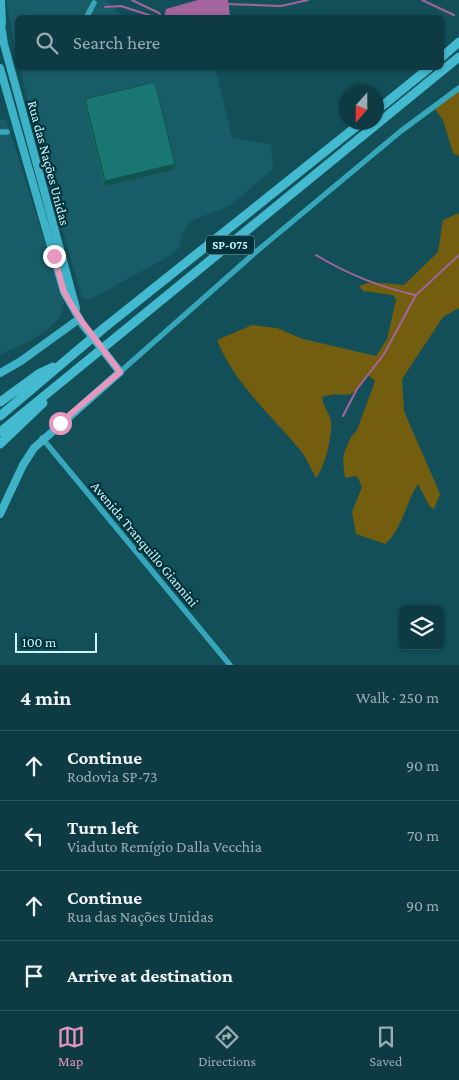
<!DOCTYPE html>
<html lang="en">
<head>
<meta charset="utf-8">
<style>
  :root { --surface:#0e3b43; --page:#17424a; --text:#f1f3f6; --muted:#9badb2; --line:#2e555c; --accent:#e797bd }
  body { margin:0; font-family:"Crimson Pro",serif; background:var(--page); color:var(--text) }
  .controls { position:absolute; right:15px; bottom:15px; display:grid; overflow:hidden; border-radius:8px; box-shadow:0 1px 4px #0004 }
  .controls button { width:45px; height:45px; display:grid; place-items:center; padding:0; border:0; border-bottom:1px solid var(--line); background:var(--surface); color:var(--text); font:25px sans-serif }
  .compass { position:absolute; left:339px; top:85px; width:45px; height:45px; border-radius:50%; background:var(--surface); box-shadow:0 1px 4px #0004; rotate:201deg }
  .scale { position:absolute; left:15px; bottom:12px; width:82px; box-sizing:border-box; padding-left:5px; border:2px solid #cef4fc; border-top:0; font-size:14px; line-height:18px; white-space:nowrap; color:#cef4fc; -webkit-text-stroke:4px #00333b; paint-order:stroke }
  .stop { position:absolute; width:15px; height:15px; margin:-11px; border:4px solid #e797bd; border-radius:50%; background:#fff }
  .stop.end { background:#e797bd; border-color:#fff; box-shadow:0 1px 5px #0008 }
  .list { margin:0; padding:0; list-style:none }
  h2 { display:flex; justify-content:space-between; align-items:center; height:65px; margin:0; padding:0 20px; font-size:21px }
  h2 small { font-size:16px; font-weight:400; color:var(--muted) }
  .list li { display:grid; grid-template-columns:32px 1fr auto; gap:15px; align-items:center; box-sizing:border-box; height:70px; padding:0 20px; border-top:1px solid var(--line) }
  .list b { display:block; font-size:19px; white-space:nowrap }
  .list p { margin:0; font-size:16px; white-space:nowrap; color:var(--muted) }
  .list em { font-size:16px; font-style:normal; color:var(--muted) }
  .icon { flex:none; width:28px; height:28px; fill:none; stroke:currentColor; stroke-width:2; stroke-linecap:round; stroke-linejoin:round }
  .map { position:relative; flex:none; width:459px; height:665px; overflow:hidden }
  .search { position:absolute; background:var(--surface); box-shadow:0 1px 4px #0004; left:15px; right:15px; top:15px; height:55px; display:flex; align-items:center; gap:12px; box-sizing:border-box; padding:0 18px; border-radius:8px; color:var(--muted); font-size:19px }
  .sheet { height:345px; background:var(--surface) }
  nav { display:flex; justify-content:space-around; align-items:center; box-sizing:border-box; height:70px; border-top:1px solid var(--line); background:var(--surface); font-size:14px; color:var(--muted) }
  nav a { display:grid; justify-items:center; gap:2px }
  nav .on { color:var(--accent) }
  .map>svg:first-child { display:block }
</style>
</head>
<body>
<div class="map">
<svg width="459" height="665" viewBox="0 0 459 665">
  <rect width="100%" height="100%" fill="#124f59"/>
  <path fill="#185c67" d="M 6,0 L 106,0 L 124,17 L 18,18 L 17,58 Z
    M 20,68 L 215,68 L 232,137 L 271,145 L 273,169 L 231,205 L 189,222 L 183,233 L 179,248 L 171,255 L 91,299 L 82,298 L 35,132 Z
    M 6,119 L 64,303 L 61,316 L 49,328 L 33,339 L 0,355 L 0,120 Z"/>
  <path fill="#735d0f" d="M 459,91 L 459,156 L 453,153 L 443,120 L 434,108 Z
    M 459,213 L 459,308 L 443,317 L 402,379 L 404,411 L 440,494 L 434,509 L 430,507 L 418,484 C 406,502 402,530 385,544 L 356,534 L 352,512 L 362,487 L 357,476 L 345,478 L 343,462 L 344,453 L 351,437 L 357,430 L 375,381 L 368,375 C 348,406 348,389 322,397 C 323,407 330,413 331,422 C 333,434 324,470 316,478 C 311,469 307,459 301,451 C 271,414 235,385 217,340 L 252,325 L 277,328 L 303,339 L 376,356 L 387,339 L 396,300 L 393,295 L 363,291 L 359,286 L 371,282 L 404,285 L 438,252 L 443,220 Z"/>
  <path fill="#a3659c" d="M 198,0 L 228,0 L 230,16 L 164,17 L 166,9 Z"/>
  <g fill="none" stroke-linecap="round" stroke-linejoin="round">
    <path stroke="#a3659c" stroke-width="2" d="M 132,0 L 159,13 L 162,18
      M 422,0 L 454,15
      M 226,4 L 281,6 L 308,0
      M 105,7 L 121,6 L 158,18
      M 316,255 C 347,274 380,287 415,295
      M 343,416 L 357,389 L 384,354 L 416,295 L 459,255"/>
    <path stroke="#36a7bb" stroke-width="5.5" d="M 86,18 L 94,3
      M 0,132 L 7,132
      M 120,372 L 257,251 L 401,131 L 459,88
      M 42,438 L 230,665"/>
    <path stroke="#3eb2c7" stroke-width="8" d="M 1,0 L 2,23
      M 0,19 L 4,44 L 76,308
      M 0,68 L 64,292 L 83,325 L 120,372 L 34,448 L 23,465 L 0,514
      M 0,373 L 21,361 L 79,319"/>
    <path stroke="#43bacf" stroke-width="9" d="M 442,57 L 459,42
      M 376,111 L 429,68
      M 0,402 L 40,373 L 53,367
      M 0,416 L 104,328 L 362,122
      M 0,432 L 459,57
      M 0,444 L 43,403"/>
  </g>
  <path fill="#166562" d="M 85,99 L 175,164 L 173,170 L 103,186 L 83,104 Z"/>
  <path fill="#125350" d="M 175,164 L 173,170 L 103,186 L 105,181 Z"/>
  <path fill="#197672" stroke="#125350" d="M 155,82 L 175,164 L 105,181 L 85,99 Z"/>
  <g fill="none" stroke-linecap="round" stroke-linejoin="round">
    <path stroke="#e797bd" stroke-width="6" d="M 54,256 L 64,292 L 80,319 L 120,372 L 60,423"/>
  </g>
  <g text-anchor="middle" stroke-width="4.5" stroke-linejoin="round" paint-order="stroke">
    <rect fill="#00333b" stroke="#90bac2" stroke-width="1" x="206" y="235.5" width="48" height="19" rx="4"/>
    <g font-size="12" font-weight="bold" fill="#cef4fc">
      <text x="230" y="249">SP-075</text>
    </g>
    <g font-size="14" fill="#cef4fc" stroke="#00333b">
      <text transform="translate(49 163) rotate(75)" y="5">Rua das Nações Unidas</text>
      <text transform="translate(145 544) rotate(50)" y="5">Avenida Tranquillo Giannini</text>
    </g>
  </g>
</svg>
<div class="controls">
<button><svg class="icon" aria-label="layers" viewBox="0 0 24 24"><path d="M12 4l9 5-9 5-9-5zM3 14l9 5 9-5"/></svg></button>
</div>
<svg class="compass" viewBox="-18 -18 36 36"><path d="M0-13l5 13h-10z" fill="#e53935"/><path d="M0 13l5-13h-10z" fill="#9badb2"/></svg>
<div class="scale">100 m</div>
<div class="stop" style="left:60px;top:423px"></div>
<div class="stop end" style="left:54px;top:256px"></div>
<div class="search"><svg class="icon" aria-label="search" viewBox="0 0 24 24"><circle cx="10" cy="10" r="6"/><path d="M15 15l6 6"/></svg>Search here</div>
</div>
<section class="sheet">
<h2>4 min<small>Walk · 250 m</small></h2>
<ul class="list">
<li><svg class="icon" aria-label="ahead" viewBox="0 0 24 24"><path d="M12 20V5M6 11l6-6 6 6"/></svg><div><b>Continue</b><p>Rodovia SP-73</p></div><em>90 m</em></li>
<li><svg class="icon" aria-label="left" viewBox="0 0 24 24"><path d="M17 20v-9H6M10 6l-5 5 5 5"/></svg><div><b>Turn left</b><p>Viaduto Remígio Dalla Vecchia</p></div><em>70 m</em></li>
<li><svg class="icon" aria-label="ahead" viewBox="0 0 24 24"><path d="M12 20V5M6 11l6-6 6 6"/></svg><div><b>Continue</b><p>Rua das Nações Unidas</p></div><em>90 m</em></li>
<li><svg class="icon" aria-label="arrive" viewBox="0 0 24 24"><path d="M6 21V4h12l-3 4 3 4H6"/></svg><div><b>Arrive at destination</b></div></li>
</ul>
</section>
<nav>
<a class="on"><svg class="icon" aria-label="map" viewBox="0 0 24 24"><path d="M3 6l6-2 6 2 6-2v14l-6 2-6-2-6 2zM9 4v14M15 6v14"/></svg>Map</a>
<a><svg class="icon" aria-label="directions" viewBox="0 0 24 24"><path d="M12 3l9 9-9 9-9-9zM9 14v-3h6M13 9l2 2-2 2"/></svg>Directions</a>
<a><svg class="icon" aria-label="saved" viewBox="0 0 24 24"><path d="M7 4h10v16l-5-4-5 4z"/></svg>Saved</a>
</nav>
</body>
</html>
